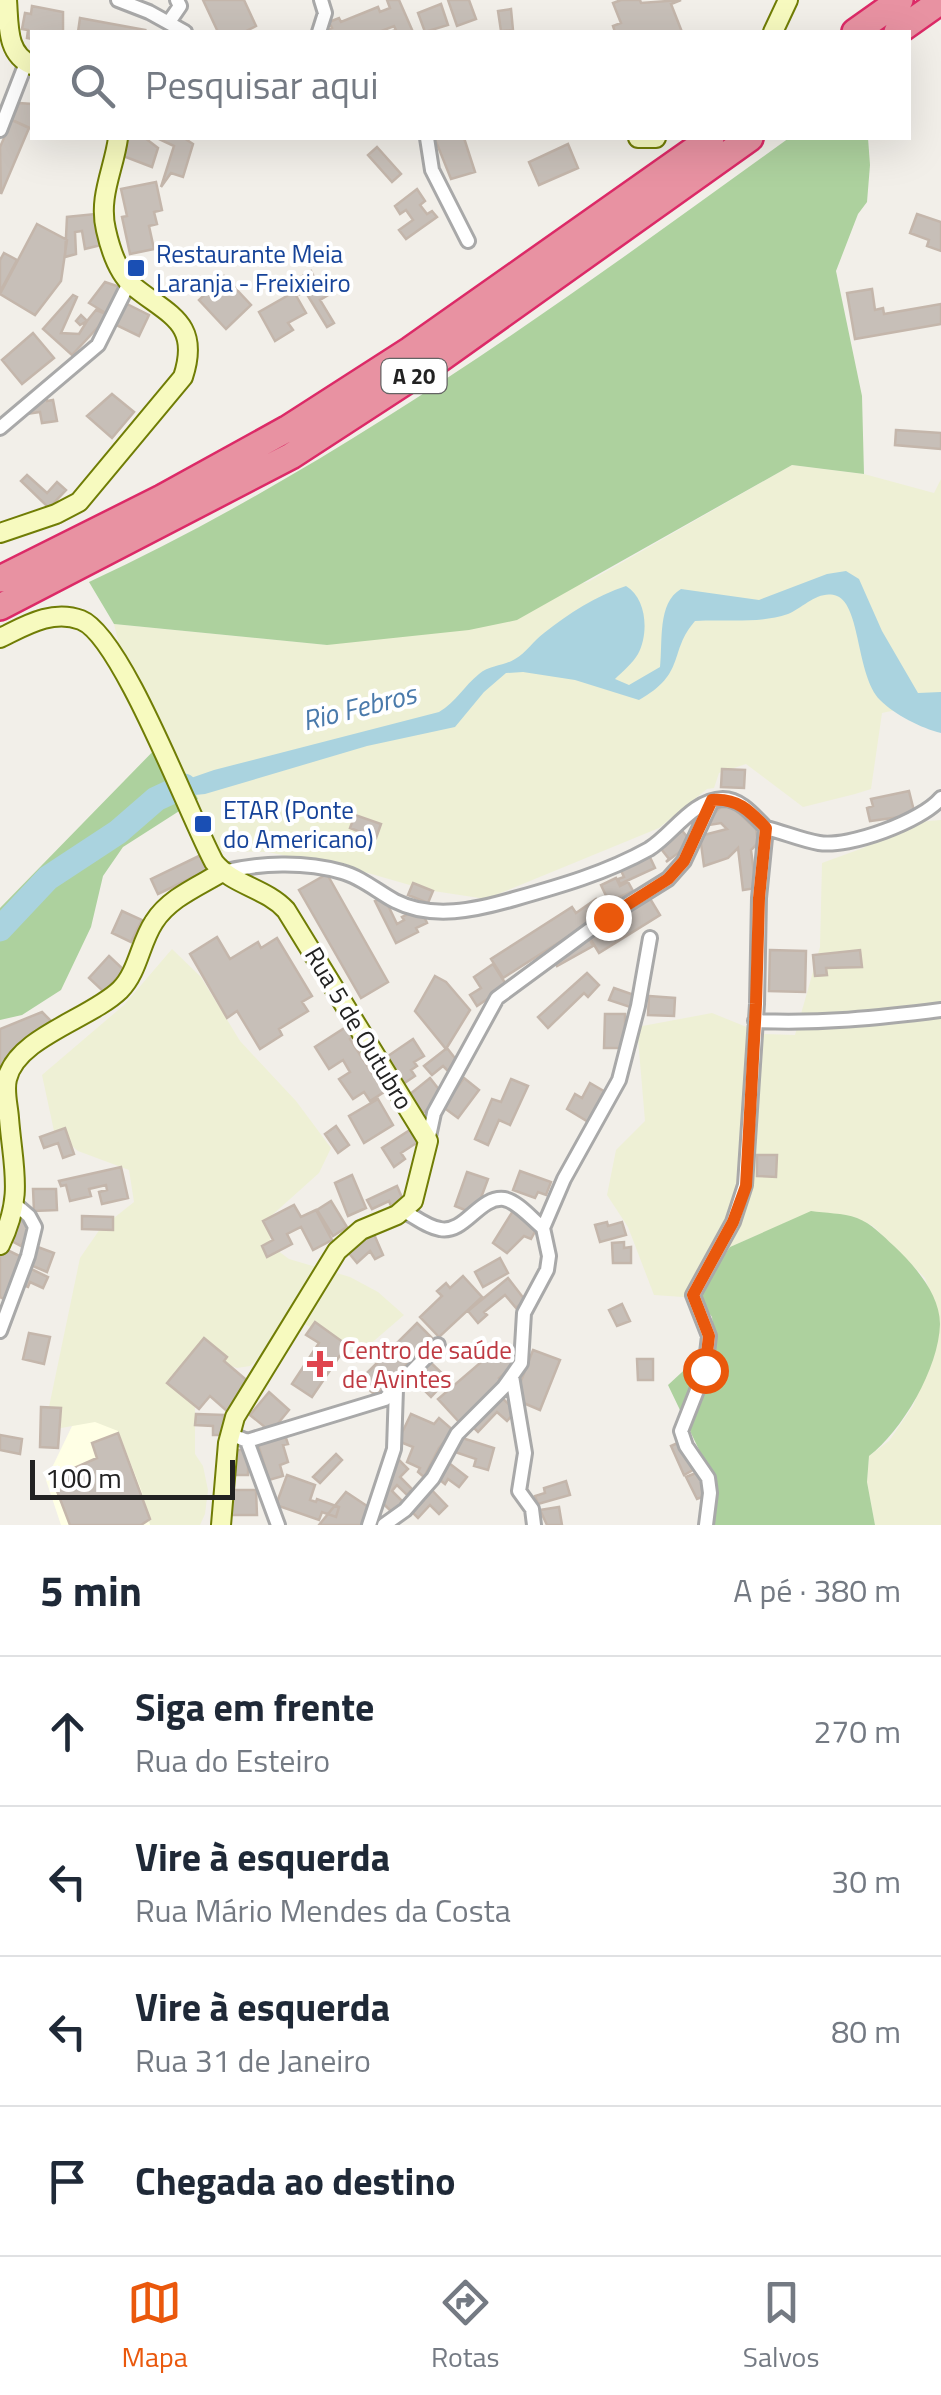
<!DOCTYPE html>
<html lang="pt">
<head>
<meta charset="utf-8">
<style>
  :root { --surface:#fff; --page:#f6f6f7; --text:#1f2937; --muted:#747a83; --line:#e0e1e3; --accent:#ea580c }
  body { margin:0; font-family:"Titillium Web",sans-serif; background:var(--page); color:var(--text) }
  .scale { position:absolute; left:30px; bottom:25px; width:205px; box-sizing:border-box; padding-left:10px; border:5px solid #222; border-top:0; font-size:28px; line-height:35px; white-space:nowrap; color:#222; -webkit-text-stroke:8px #fff; paint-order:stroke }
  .stop { position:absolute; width:30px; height:30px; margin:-22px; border:8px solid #ea580c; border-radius:50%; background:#fff }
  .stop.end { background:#ea580c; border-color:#fff; box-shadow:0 2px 10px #0008 }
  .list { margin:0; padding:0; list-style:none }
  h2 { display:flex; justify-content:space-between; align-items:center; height:130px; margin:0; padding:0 40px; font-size:42px }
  h2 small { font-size:32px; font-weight:400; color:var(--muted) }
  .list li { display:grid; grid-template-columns:65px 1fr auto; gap:30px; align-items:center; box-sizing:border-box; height:150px; padding:0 40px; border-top:2px solid var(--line) }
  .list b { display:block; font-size:38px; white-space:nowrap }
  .list p { margin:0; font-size:32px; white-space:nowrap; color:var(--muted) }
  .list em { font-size:32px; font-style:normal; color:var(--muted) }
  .icon { flex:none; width:55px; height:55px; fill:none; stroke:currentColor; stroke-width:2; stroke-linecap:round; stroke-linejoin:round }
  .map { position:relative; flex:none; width:941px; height:1525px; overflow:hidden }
  .search { position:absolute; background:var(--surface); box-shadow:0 10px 40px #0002; left:30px; right:30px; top:30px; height:110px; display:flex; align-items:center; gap:25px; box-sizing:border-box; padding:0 35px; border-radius:0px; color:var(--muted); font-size:38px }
  .sheet { height:730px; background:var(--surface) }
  nav { display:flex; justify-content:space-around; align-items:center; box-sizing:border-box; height:140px; border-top:2px solid var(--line); background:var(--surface); font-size:28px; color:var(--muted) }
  nav a { display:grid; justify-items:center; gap:5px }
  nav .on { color:var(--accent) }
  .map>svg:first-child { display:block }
</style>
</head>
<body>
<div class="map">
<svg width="941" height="1525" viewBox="0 0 941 1525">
  <rect width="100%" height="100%" fill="#f2efe9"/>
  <path fill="#ffffe5" d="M 122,1406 L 151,1525 L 61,1525 L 46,1480 L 73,1424 Z"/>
  <path fill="#eef0d5" d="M 792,465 L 864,474 L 934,493 L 941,479 L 941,700 L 882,713 L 871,789 L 855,794 L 803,807 L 746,764 L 719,773 L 714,788 L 707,789 L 659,828 L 486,899 L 427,890 L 368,873 L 268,852 L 218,851 L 190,782 L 124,664 L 114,624 L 327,645 L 588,582 Z
    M 941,820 L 941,1525 L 875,1525 L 867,1482 L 869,1456 L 889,1441 L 913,1406 L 930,1362 L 940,1322 L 925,1278 L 873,1226 L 854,1217 L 811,1212 L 730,1247 L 697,1298 L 654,1295 L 628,1227 L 607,1195 L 616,1150 L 645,1121 L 637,1027 L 712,1013 L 764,1034 L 795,1035 L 820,947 L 822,863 L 863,848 L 918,822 Z
    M 172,949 L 201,977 L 240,1041 L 296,1101 L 331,1148 L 319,1173 L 270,1217 L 270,1245 L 289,1259 L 350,1277 L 378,1292 L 404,1315 L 361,1352 L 298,1321 L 250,1366 L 237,1368 L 213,1360 L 195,1379 L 195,1454 L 203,1466 L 208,1490 L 205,1514 L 200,1525 L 150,1525 L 142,1492 L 118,1431 L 95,1422 L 44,1431 L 80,1258 L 100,1229 L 134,1202 L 129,1170 L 78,1151 L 54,1131 L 42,1075 L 124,1005 Z"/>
  <path fill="#add19e" d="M 789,138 L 868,138 L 870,165 L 867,202 L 858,214 L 836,271 L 862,396 L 864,474 L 792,465 L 517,620 L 469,630 L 327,645 L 114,624 L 89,582 C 340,465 565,300 789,138 Z
    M 166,738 L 198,799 L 123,847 L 103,876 L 91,927 L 61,990 L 22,1015 L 0,1020 L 0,908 Z
    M 811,1211 C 825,1213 843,1213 857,1218 C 872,1224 882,1235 894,1246 C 914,1265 940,1294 940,1324 C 939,1368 902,1431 869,1456 L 867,1482 L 875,1525 L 698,1525 L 700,1509 L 713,1479 L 668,1385 L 694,1361 L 714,1336 L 712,1317 L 698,1298 L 698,1292 L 730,1247 Z"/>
  <path fill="#aad3df" d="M 846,571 L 859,579 L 882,631 L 918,693 L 941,692 L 941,733 C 921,728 895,715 880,700 C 856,675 861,606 837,596 C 819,589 803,608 788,614 C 758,624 726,619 695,621 C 668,652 687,673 639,700 L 575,680 L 523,672 L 506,673 L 484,692 L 455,727 L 367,746 L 205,794 L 156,799 L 158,795 L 188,779 L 214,770 L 439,712 C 456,702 464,686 479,674 C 490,665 504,666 515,659 C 526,653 534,640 544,633 C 569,613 596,596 626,586 C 647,599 649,633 638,654 C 633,663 622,672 615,679 L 629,685 L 660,667 C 663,642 657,603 681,589 L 759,600 L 827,574 Z"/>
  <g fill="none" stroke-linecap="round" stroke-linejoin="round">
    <path stroke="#aad3df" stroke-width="25" d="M 0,929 L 48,878 L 118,832 L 156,799 L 184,786"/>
  </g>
  <path fill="#c7bfb8" stroke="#c4b6ab" stroke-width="2.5" d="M 203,0 L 244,0 L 256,26 L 244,32 L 218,32 Z
    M 387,0 L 399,0 L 413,32 L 390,32 L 396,30 L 394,26 L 379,32 L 324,32 L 332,28 L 329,22 L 339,18 L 341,22 L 378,7 L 380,12 L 390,8 Z
    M 448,0 L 469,0 L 476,19 L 457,26 Z
    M 621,0 L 640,0 L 641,3 L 681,0 L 671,4 L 682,32 L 615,32 L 613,26 L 621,23 L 613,3 Z
    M 441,4 L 448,25 L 425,32 L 418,13 Z
    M 32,6 L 63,12 L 63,32 L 32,32 L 32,39 L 27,38 L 28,30 L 22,29 L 25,13 L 31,14 Z
    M 511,9 L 513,30 L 501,31 L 498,11 Z
    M 80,18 L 145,30 L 144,32 L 78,32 Z
    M 19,103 L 32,104 L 32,129 L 12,120 Z
    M 12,120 L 29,128 L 1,194 L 0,147 Z
    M 129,138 L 145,138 L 158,148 L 152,167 L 123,156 Z
    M 157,138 L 184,138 L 193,144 L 183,177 L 171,173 L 161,187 L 174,146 Z
    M 464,138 L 475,172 L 451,179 L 435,139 Z
    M 568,144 L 578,168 L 539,185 L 529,162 Z
    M 377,147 L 401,174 L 392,182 L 368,155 Z
    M 156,182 L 162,210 L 154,212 L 157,224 L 149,226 L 154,249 L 130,254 L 122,217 L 127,216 L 121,189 Z
    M 417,189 L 425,201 L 420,205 L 427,214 L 432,211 L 437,217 L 406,239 L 399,230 L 413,220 L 406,210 L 400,214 L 395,206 Z
    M 95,214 L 101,245 L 85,249 L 82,231 L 75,232 L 76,254 L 65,257 L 67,217 Z
    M 917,214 L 941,222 L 941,251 L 927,246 L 929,240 L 910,233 Z
    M 37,224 L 67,240 L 61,281 L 35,315 L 0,294 Z
    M 4,253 L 17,260 L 0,292 L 0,260 Z
    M 311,271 L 316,281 L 310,284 L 314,291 L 335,278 L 340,288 L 320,300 L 334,323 L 327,327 L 305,291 L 298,295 L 291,283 Z
    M 224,276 L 251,305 L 226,329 L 199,300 Z
    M 105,282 L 120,287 L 106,326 L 101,324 L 72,355 L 43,329 L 73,295 L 77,297 L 61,333 L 79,334 L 87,321 L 80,325 L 76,321 L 81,315 L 87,321 L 96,310 L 109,315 L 89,303 Z
    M 872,289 L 875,310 L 883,308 L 884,314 L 941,304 L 941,324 L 855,339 L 847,293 Z
    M 294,292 L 306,313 L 288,323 L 293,330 L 275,341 L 259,312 Z
    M 123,302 L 149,315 L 139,336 L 112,323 Z
    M 33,333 L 54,358 L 22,384 L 2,360 Z
    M 112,394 L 134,412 L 112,438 L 87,416 Z
    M 46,397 L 47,401 L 53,400 L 57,421 L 42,423 L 40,412 L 26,414 L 25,408 Z
    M 896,430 L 941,433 L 941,449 L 895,445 Z
    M 27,475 L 47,493 L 57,482 L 66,490 L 49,508 L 21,481 Z
    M 722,769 L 745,770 L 744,788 L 721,787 Z
    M 909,791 L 915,815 L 870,821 L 867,808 L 873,806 L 871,799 Z
    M 726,801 L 756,829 L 758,843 L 751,850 L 756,888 L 743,890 L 738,848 L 728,858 L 704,866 L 700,836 L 727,829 L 721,823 L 703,826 Z
    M 355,815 L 381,824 L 376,838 L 350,828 Z
    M 680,828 L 692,843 L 666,862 L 669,859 L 658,845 Z
    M 647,851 L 655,868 L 620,884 L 618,879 L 624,877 L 618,864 Z
    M 201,855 L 208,870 L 158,894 L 151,879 Z
    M 327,874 L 388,982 L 361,998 L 299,890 Z
    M 616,878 L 620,886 L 628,882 L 633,891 L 609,902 L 601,885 Z
    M 413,883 L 433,891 L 428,903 L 408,895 Z
    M 384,897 L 397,924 L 404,920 L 402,917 L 420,908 L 427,923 L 416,928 L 418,932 L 396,943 L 375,901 Z
    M 649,897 L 660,915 L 599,953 L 588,935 Z
    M 596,899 L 605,913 L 503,978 L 491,959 L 572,907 L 576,913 Z
    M 122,911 L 142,920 L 131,942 L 112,933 Z
    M 217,937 L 230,959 L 258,942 L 261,948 L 277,938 L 312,996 L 302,1002 L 308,1011 L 279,1029 L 282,1035 L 260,1049 L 237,1011 L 227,1018 L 190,954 Z
    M 589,938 L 593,946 L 557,966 L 552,957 Z
    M 770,950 L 806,951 L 805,992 L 769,991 Z
    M 860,950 L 862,967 L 826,968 L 827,975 L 815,976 L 813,955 Z
    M 109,956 L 124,970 L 104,992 L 89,978 Z
    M 493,964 L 507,986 L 477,1006 L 470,995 L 481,988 L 474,977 Z
    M 587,973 L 599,985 L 588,997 L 584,993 L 548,1028 L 538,1017 Z
    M 435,976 L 446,982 L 470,1010 L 446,1049 L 415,1011 Z
    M 614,988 L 637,996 L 633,1008 L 609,1000 Z
    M 649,996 L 675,998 L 674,1016 L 648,1015 Z
    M 42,1012 L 54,1024 L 0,1076 L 0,1029 Z
    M 605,1014 L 625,1014 L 625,1048 L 604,1048 Z
    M 346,1027 L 353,1037 L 350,1039 L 384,1092 L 370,1101 L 364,1092 L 353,1099 L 339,1079 L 350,1072 L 343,1060 L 329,1069 L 315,1047 Z
    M 413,1039 L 424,1056 L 414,1062 L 417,1066 L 411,1070 L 415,1076 L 403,1084 L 385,1058 Z
    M 447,1048 L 458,1062 L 448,1071 L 443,1066 L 432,1075 L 424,1066 Z
    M 430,1078 L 444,1096 L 423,1113 L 409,1095 Z
    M 464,1078 L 479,1090 L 458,1118 L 443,1107 Z
    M 511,1079 L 528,1086 L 510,1125 L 499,1120 L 488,1145 L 475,1139 L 492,1099 L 501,1102 Z
    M 590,1083 L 607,1093 L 590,1123 L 567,1109 L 575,1094 L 582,1098 Z
    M 378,1099 L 393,1125 L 364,1143 L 349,1116 Z
    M 336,1126 L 349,1145 L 338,1153 L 325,1134 Z
    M 65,1128 L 74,1154 L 63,1158 L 58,1143 L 44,1148 L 40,1137 Z
    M 413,1128 L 421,1140 L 401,1153 L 405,1159 L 394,1167 L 382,1148 Z
    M 757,1155 L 777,1155 L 776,1177 L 757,1176 Z
    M 121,1167 L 128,1198 L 102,1204 L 99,1192 L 107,1190 L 106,1185 L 89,1189 L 91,1196 L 70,1201 L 66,1185 L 61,1186 L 59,1181 Z
    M 520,1171 L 551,1182 L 546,1195 L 538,1192 L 535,1198 L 513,1190 Z
    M 467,1172 L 488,1179 L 475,1214 L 455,1206 Z
    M 352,1175 L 366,1208 L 348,1216 L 335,1183 Z
    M 397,1186 L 403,1200 L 391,1206 L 389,1201 L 372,1209 L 367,1200 Z
    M 33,1189 L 56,1189 L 57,1210 L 34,1211 Z
    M 331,1201 L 347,1227 L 333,1236 L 317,1210 Z
    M 294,1205 L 301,1217 L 316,1210 L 332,1240 L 313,1250 L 301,1227 L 287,1234 L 292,1244 L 267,1257 L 262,1246 L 273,1240 L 263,1221 Z
    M 516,1206 L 539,1224 L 531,1239 L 524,1236 L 507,1253 L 493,1243 Z
    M 82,1216 L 113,1217 L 113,1230 L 82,1229 Z
    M 19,1218 L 32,1225 L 21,1246 L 8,1239 Z
    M 607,1222 L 608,1226 L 622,1222 L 626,1235 L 600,1242 L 595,1225 Z
    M 373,1232 L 383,1255 L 375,1259 L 370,1251 L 357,1263 L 348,1252 Z
    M 624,1242 L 624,1248 L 631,1247 L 631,1263 L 613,1263 L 612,1243 Z
    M 35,1246 L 54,1253 L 47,1272 L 28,1264 Z
    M 3,1248 L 26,1259 L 6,1300 L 0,1297 L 0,1255 Z
    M 500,1258 L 508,1273 L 483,1287 L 475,1272 Z
    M 27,1267 L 48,1277 L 43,1288 L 30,1282 L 28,1287 L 20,1284 Z
    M 463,1276 L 482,1297 L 439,1337 L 420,1317 L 442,1296 L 437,1291 L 446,1283 L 450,1288 Z
    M 508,1278 L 525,1300 L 516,1308 L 505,1295 L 484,1312 L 487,1315 L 478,1323 L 468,1311 Z
    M 622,1304 L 630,1321 L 617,1326 L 609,1310 Z
    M 315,1322 L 347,1345 L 312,1397 L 292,1384 L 319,1343 L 306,1335 Z
    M 417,1323 L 433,1339 L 375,1395 L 361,1382 L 368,1375 L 366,1374 Z
    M 29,1333 L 50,1337 L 44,1364 L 23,1359 Z
    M 204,1338 L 227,1357 L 224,1361 L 251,1384 L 228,1412 L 210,1396 L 199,1409 L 167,1383 Z
    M 501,1345 L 516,1363 L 499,1378 L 504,1383 L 460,1423 L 438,1399 Z
    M 533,1350 L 560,1360 L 540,1410 L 514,1399 Z
    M 637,1359 L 653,1359 L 653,1380 L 638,1380 Z
    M 429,1361 L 448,1379 L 431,1397 L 416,1382 L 424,1374 L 420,1371 Z
    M 269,1392 L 289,1410 L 271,1432 L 250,1415 Z
    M 499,1395 L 516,1411 L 507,1421 L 497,1412 L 478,1432 L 470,1424 Z
    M 41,1407 L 61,1408 L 58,1448 L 40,1447 Z
    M 196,1414 L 224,1415 L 224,1435 L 213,1435 L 213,1426 L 195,1425 Z
    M 411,1414 L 434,1424 L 439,1418 L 454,1431 L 439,1448 L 424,1477 L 418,1472 L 420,1468 L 407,1462 L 413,1447 L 398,1441 Z
    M 284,1432 L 288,1444 L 283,1445 L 288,1462 L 280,1465 L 283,1476 L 269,1480 L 257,1441 Z
    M 118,1433 L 150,1519 L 141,1525 L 70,1525 L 52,1478 L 97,1458 L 92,1443 Z
    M 0,1435 L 22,1439 L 20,1454 L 0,1450 Z
    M 456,1436 L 494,1448 L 488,1470 L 474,1466 L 476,1459 L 452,1451 Z
    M 680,1442 L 693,1470 L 684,1475 L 671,1446 Z
    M 231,1450 L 248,1450 L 248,1475 L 231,1475 Z
    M 336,1454 L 342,1460 L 320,1483 L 313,1477 Z
    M 399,1460 L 408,1469 L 400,1477 L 412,1489 L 407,1495 L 397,1485 L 392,1491 L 404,1503 L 393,1513 L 373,1494 L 384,1475 Z
    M 445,1460 L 467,1477 L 459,1487 L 448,1479 L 445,1484 L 434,1475 Z
    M 701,1471 L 710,1494 L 697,1499 L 686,1477 Z
    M 287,1475 L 315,1485 L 310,1500 L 316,1502 L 317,1499 L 339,1507 L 336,1517 L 322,1512 L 319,1520 L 276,1505 Z
    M 566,1481 L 570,1495 L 538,1504 L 535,1496 L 545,1493 L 544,1488 Z
    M 427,1485 L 447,1506 L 439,1514 L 430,1505 L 418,1518 L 406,1506 Z
    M 229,1490 L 256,1490 L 257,1515 L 230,1515 Z
    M 346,1492 L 373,1510 L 362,1525 L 319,1525 Z
    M 559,1507 L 562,1525 L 547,1525 L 540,1510 Z"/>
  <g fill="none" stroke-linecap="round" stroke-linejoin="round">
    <g stroke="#a9a9a9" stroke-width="18">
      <path id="street" d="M 118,0 L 149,12 L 185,32
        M 169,22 L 180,6 L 177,0
        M 319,32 L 325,13 L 321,0
        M 0,130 L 26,63
        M 427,138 L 432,170 L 468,241
        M 0,428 L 98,345 L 129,283
        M 766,828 C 783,832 801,840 819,843 C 849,848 922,821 941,798
        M 222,872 C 260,863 304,861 342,872 C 361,877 378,892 395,901 C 432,920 476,910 514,899 C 560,886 606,873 649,849 C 673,834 692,800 723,799 C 741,799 754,816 766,828
        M 755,1021 C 818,1024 879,1018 941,1010
        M 428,1141 L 434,1113 L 497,998 L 607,917 L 668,879 L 684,861 L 711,803
        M 404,1211 C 415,1217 427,1227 440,1229 C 465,1234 479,1196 504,1199 C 517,1201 532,1219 543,1228
        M 543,1228 L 564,1179 L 619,1080 L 638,1006 L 650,938
        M 0,1331 L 28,1256 L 35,1227 L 29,1216 L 15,1204
        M 512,1376 L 525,1453 L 519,1491 L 532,1509 L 534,1525
        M 240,1438 L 247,1441 L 278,1525
        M 247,1441 L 385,1399 L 438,1345
        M 369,1525 L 394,1449 L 396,1389
        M 384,1525 L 405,1510 L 433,1478 L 457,1434 L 504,1387 L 521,1363 L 524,1313 L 547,1270 L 549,1256 L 543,1228
        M 706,1525 L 710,1493 L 708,1478 L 686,1446 L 681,1431 L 705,1370 L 709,1336 L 693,1295 L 733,1222 L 745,1185 L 757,1004 L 759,898 L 766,828"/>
    </g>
    <g stroke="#707d05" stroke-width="22">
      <path id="secondary" d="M 7,0 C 9,25 6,54 32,65
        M 773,32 L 788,0
        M 638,138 L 656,138
        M 0,533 L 56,514 L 79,502 L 183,377 C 201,322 168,315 133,286 C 118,273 110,248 106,230 C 98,197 114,169 118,138
        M 0,638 C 25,626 52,609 81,620 C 122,636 189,816 214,862 C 232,885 266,888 286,910 L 428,1141 L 413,1201 L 397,1215 L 361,1230 L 337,1251 L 235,1417 L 228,1443 L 221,1525
        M 0,1245 C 24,1196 13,1169 9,1118 C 8,1105 4,1091 7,1079 C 17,1037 90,1019 120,990 C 138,972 140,943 154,922 C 169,898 199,886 222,872"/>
    </g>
    <g stroke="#dc2a67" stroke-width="30">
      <path id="highway" d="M 855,32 L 900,0
        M 897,32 L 941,1
        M 0,579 L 162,498 L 287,429 L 410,350 L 711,138
        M 0,607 L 291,456 L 437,361 L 750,138"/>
    </g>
    <use href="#street" stroke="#fff" stroke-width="12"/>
    <use href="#secondary" stroke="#f7fabf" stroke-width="18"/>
    <use href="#highway" stroke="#e892a2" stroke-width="25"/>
  </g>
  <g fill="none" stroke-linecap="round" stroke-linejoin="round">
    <path stroke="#ea580c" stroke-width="12" d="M 608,917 L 668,879 L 684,861 L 712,800 C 737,798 749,810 766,828 L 759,898 L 756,1004 L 746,1186 L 733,1222 L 693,1295 L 709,1336 L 705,1370"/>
  </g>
  <g fill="#1a4fb4" stroke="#fff" stroke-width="4">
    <rect x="126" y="258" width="20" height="20" rx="5"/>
    <rect x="193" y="814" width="20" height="20" rx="5"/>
  </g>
  <path fill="#e0444e" stroke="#fff" stroke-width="4" d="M315 1349h10v10h10v10h-10v10h-10v-10h-10v-10h10z"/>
  <g text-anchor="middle" stroke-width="8" stroke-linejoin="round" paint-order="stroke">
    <rect fill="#fff" stroke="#646464" stroke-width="2.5" x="381.5" y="359" width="65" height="34" rx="8"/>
    <g font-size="22" font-weight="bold" fill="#222">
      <text x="414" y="384">A 20</text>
    </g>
    <g font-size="25" fill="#164399" stroke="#fff" text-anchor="start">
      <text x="156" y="263">Restaurante Meia<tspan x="156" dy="29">Laranja - Freixieiro</tspan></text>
      <text x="223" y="819">ETAR (Ponte<tspan x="223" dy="29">do Americano)</tspan></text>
    </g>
    <g font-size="25" fill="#222" stroke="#fff">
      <text transform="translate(359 1028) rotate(59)" y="9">Rua 5 de Outubro</text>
    </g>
    <g font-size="25" fill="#be3a42" stroke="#fff" text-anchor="start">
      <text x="342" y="1359">Centro de saúde<tspan x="342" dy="29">de Avintes</tspan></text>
    </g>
    <g font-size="28" font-style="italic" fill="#4a7aab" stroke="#fff">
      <text transform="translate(359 707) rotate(-14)" y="10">Rio Febros</text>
    </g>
  </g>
</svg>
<div class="scale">100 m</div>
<div class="stop" style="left:705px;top:1370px"></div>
<div class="stop end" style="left:608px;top:917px"></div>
<div class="search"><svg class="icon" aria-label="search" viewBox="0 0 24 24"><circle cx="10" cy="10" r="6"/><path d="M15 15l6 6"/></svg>Pesquisar aqui</div>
</div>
<section class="sheet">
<h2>5 min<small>A pé · 380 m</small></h2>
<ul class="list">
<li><svg class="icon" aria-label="ahead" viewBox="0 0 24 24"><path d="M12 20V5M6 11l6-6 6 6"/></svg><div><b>Siga em frente</b><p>Rua do Esteiro</p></div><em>270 m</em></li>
<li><svg class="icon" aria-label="left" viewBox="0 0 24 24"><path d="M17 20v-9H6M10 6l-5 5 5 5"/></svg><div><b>Vire à esquerda</b><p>Rua Mário Mendes da Costa</p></div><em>30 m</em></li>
<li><svg class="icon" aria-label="left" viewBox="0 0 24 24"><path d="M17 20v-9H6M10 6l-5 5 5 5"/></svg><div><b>Vire à esquerda</b><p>Rua 31 de Janeiro</p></div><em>80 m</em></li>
<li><svg class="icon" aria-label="arrive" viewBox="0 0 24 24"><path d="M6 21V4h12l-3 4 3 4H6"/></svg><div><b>Chegada ao destino</b></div></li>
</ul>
</section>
<nav>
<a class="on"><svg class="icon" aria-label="map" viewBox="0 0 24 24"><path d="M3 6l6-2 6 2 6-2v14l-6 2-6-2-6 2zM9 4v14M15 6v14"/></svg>Mapa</a>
<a><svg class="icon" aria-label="directions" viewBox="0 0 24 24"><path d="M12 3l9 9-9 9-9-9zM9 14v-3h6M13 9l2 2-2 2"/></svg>Rotas</a>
<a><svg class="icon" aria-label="saved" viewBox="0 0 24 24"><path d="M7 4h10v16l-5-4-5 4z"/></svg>Salvos</a>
</nav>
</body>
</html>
